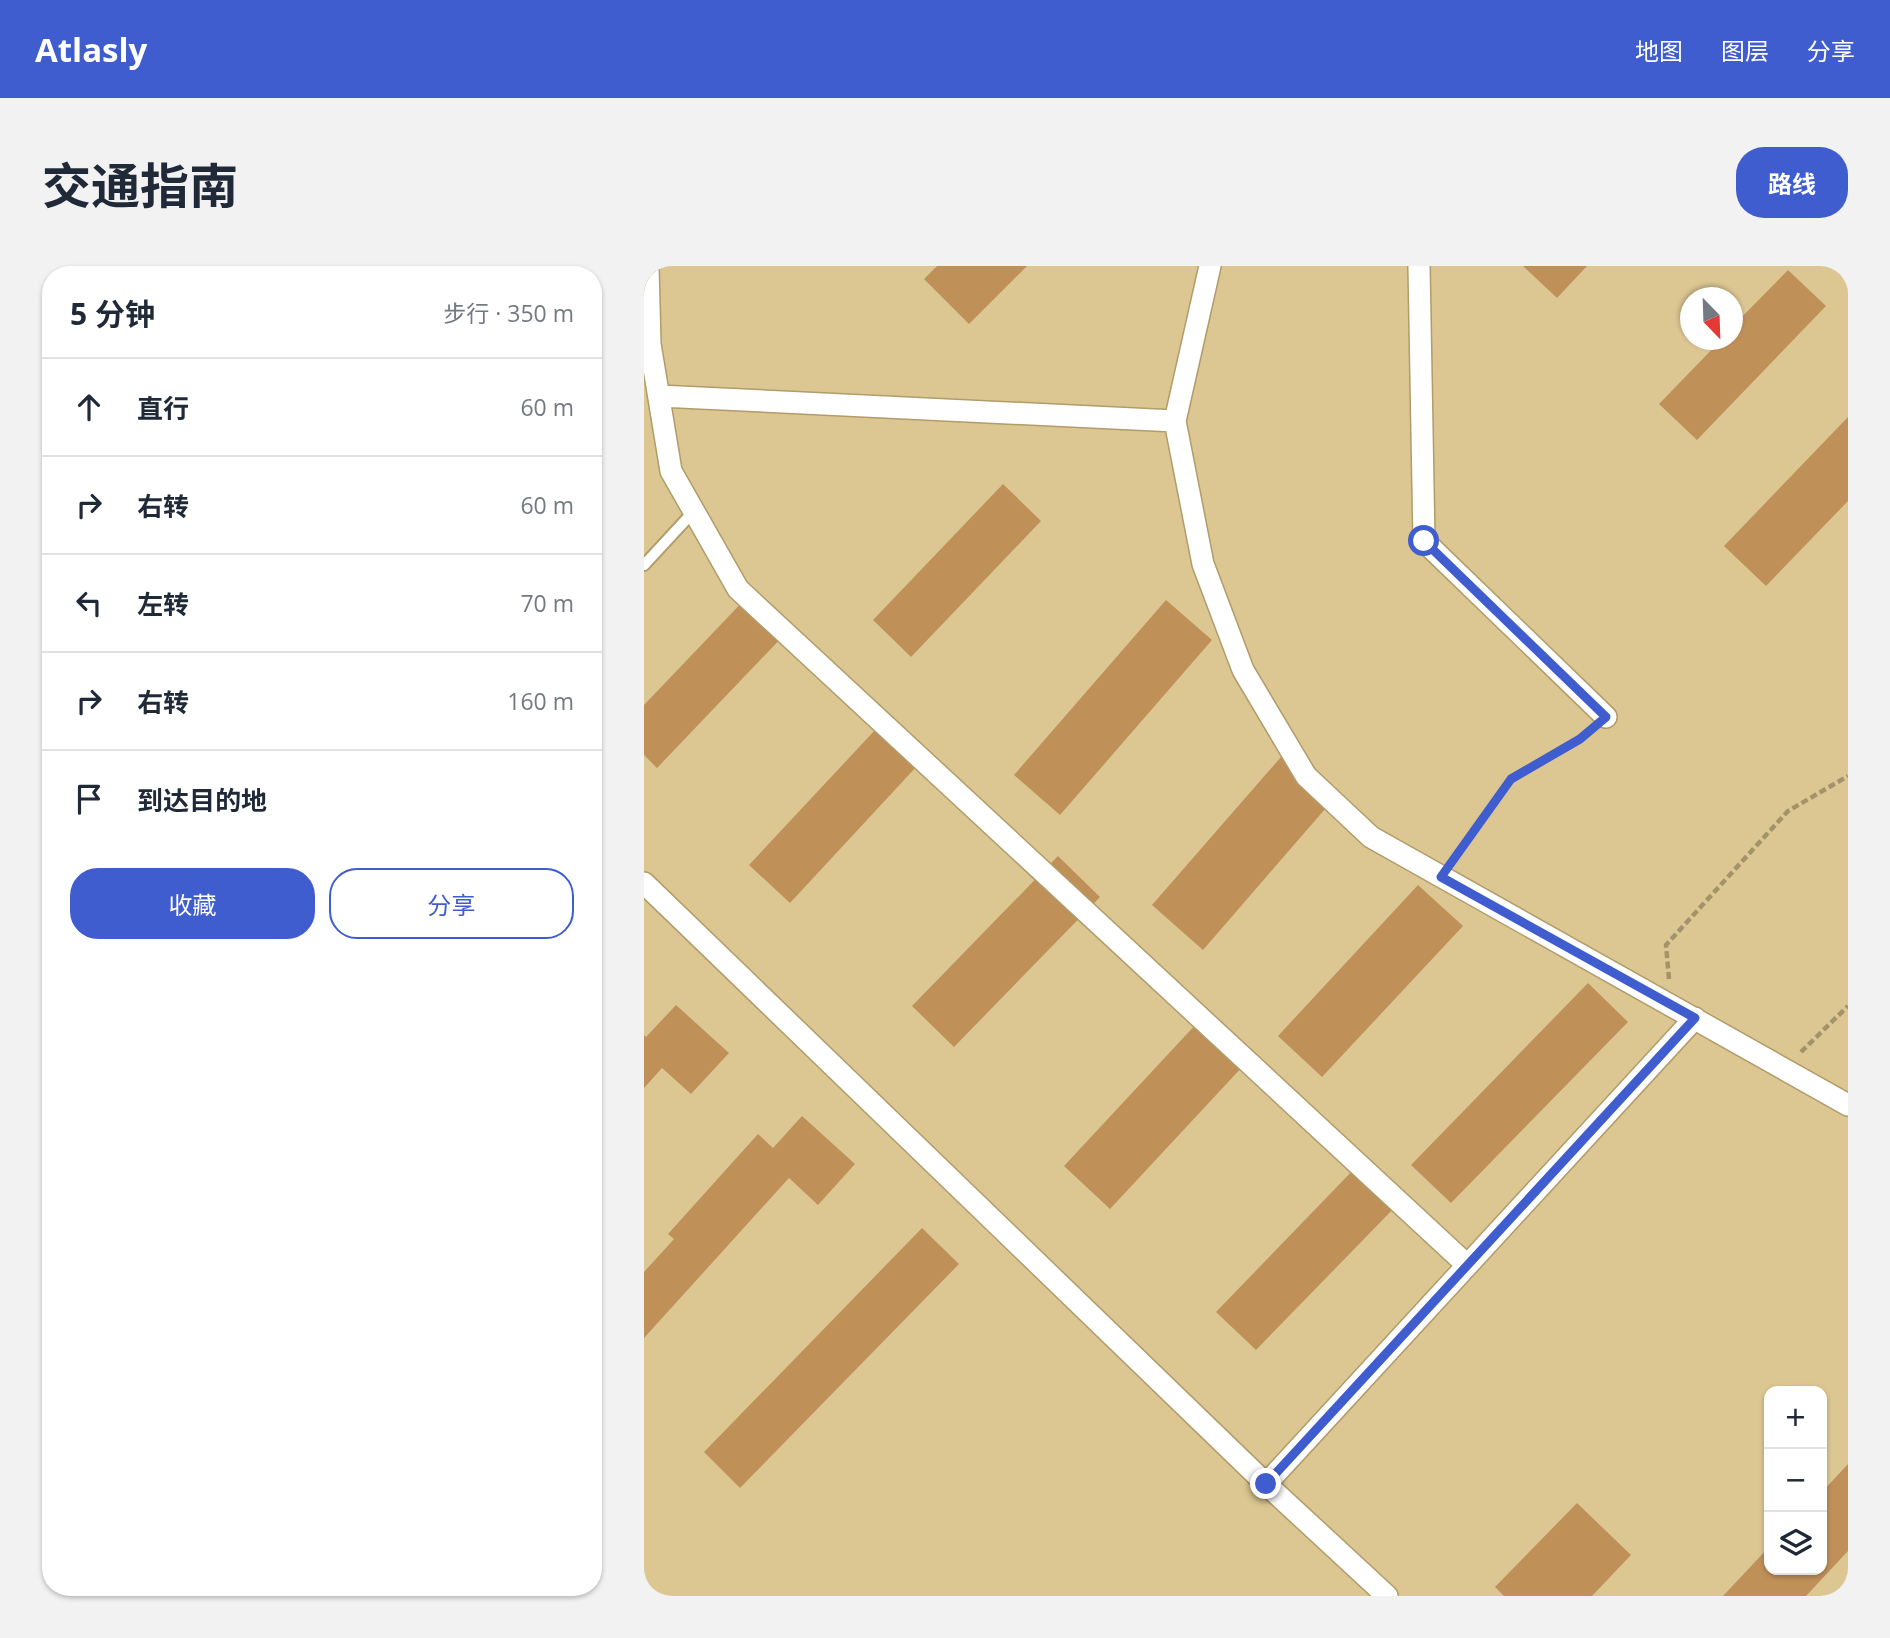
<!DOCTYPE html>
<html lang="zh">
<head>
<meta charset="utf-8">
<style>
  :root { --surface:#fff; --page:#f2f2f3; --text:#1f2937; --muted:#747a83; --line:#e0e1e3; --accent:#3f5dcf }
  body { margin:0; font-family:"Open Sans","Noto Sans SC",sans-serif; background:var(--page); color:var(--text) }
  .controls { position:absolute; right:21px; bottom:21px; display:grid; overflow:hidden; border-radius:14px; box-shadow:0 2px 5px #0004 }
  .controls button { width:63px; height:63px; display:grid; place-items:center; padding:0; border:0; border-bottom:2px solid var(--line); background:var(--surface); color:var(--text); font:35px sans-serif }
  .compass { position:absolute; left:1036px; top:21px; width:63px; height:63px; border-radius:50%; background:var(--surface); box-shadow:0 2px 5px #0004; rotate:157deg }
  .stop { position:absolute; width:21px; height:21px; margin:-16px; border:5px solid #3f5dcf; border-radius:50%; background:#fff }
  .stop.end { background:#3f5dcf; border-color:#fff; box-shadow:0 2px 7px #0008 }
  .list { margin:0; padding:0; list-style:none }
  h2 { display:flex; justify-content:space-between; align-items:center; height:91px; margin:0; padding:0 28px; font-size:30px }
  h2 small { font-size:23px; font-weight:400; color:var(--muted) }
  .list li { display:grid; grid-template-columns:46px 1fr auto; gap:21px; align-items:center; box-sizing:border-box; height:98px; padding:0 28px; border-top:2px solid var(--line) }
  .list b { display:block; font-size:26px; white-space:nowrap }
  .list em { font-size:23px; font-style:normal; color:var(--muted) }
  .actions { display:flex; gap:14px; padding:21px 28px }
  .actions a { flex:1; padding:16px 0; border:2px solid var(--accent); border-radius:28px; text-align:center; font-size:24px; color:var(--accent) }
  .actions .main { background:var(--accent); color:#fff }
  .icon { flex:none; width:38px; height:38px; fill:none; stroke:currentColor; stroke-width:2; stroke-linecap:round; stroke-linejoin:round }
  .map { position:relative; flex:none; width:1204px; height:1330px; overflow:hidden; border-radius:28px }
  header { display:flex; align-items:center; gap:42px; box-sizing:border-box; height:98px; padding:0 35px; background:var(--accent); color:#fff }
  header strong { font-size:33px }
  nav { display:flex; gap:38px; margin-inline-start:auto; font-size:24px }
  .intro { display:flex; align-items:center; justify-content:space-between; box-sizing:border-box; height:168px; padding:0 42px }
  h1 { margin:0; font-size:49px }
  .button { padding:18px 32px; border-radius:28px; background:var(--accent); color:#fff; font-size:24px; font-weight:700 }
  main { display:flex; gap:42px; padding:0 42px }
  aside { flex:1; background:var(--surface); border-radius:28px; box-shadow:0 2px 5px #0004 }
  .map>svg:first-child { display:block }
</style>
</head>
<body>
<header>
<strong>Atlasly</strong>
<nav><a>地图</a><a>图层</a><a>分享</a></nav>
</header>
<div class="intro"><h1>交通指南</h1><a class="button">路线</a></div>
<main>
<aside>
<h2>5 分钟<small>步行 · 350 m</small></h2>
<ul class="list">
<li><svg class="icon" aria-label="ahead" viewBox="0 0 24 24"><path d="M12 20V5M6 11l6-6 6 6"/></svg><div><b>直行</b></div><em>60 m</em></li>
<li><svg class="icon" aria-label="right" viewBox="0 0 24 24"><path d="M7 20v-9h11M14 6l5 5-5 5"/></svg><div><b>右转</b></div><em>60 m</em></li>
<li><svg class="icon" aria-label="left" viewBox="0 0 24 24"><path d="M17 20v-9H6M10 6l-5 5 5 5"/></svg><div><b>左转</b></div><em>70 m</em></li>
<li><svg class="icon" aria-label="right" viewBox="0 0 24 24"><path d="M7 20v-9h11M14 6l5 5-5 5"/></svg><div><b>右转</b></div><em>160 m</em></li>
<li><svg class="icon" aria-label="arrive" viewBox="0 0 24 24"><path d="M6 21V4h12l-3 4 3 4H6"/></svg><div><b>到达目的地</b></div></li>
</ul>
<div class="actions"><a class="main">收藏</a><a>分享</a></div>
</aside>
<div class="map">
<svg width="1204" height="1330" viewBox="0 0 1204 1330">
  <rect width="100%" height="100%" fill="#dcc793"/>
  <path fill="#c09059" d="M 293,0 L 383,0 L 325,58 L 280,13 Z
    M 879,0 L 943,0 L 913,32 Z
    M 1144,4 L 1182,40 L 1053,174 L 1015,138 L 1077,74 L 1088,74 L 1088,61 Z
    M 1204,151 L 1204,235 L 1122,320 L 1080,280 Z
    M 359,218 L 397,255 L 267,391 L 229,354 Z
    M 105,329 L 144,365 L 13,502 L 0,489 L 0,439 Z
    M 522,334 L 568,374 L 416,549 L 370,509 Z
    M 246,448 L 286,486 L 146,637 L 105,599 Z
    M 637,491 L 688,535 L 559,684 L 508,639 Z
    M 414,590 L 456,631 L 310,781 L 268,740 Z
    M 774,619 L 819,660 L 678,811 L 634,770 Z
    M 944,717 L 984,756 L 807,937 L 767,899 Z
    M 32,739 L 85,787 L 47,828 L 18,802 L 0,822 L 0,769 L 2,771 Z
    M 554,756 L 600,799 L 466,943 L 420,900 Z
    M 158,850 L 211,898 L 174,939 L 145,912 L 0,1072 L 0,1006 L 30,973 L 24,968 L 114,868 L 129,882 Z
    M 715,898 L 755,937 L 612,1084 L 572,1046 Z
    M 278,962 L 315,998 L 96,1222 L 60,1186 Z
    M 1204,1198 L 1204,1285 L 1162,1330 L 1079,1330 L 1125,1281 L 1125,1304 L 1178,1304 L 1178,1226 Z
    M 933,1237 L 987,1289 L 948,1330 L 860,1330 L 851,1321 Z"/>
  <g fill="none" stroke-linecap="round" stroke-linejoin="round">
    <g stroke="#b19c6a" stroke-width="14">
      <path id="lane" d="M 0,299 L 50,245"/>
    </g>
    <g stroke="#b19c6a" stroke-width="24">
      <path id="street" d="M 4,0 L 6,78 L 27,205 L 94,323 L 823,999
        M 566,0 L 531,155 L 559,298 L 599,404 L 662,510 L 727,571 L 1204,839
        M 775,0 L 780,275 L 962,451
        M 15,130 L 531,155
        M 0,617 L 622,1218 L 743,1330
        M 622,1218 L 1051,752"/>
    </g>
    <path stroke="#a39369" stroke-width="4.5" stroke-dasharray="7 3.5" stroke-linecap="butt" d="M 809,593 L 867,513 L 946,466
      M 1025,713 L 1022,679 L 1144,545 L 1204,510
      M 1157,786 L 1204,740"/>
    <use href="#lane" stroke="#fff" stroke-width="10"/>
    <use href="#street" stroke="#fff" stroke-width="21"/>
  </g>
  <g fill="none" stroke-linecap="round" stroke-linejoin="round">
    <path stroke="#3f5dcf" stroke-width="9" d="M 622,1218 L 1051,752 L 797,611 L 867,513 L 936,473 L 962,451 L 780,275"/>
  </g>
</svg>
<div class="controls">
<button>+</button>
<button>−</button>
<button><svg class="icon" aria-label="layers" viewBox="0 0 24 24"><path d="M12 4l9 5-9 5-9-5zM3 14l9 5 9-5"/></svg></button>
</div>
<svg class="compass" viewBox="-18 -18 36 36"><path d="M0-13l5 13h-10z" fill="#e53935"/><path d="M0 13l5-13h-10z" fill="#747a83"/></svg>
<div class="stop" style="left:780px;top:275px"></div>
<div class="stop end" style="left:622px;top:1218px"></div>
</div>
</main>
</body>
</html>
